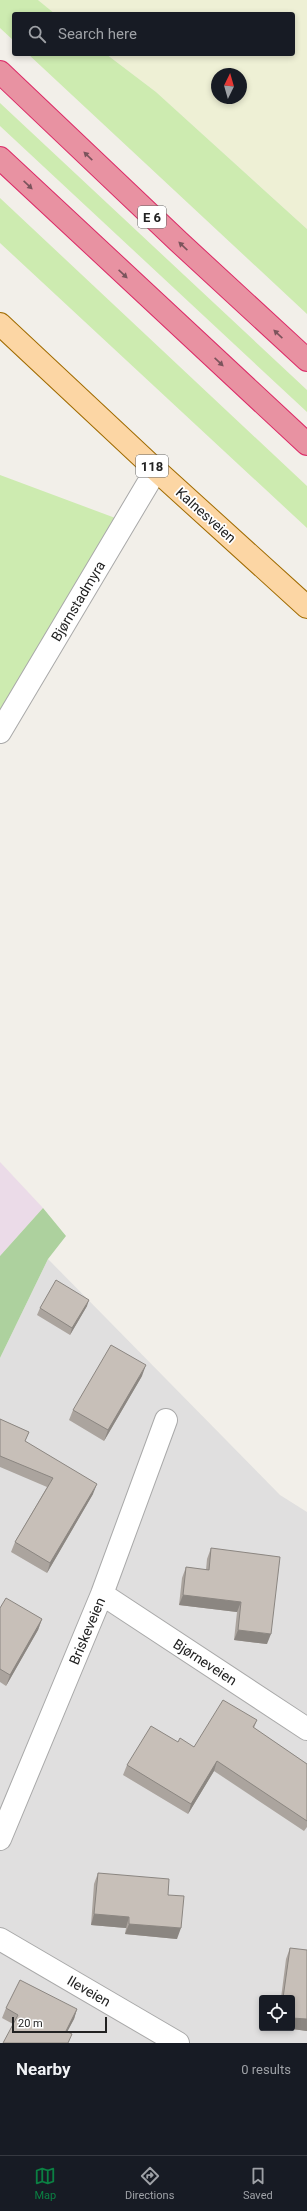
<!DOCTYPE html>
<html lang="en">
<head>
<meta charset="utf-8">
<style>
  :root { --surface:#171b24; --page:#20242c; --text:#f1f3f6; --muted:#9ea1a6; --line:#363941; --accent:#0b8043 }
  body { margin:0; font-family:Roboto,sans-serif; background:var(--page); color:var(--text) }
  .controls { position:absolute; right:12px; bottom:12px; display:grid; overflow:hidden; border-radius:4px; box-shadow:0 2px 6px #0003 }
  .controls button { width:36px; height:36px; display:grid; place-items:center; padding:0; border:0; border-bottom:1px solid var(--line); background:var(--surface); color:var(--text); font:20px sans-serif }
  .compass { position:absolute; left:211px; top:68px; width:36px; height:36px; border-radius:50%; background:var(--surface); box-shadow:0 2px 6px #0003; rotate:5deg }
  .scale { position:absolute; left:12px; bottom:10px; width:95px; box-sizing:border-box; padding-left:4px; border:2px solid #222; border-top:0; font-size:11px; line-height:14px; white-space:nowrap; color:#222; -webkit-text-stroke:3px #fff; paint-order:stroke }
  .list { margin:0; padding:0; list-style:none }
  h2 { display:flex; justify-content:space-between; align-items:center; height:52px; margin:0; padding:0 16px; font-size:17px }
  h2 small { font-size:13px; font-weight:400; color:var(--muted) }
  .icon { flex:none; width:22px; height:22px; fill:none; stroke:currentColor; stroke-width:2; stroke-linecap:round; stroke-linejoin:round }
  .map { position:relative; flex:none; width:307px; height:2043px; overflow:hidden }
  .search { position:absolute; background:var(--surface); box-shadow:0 2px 6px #0003; left:12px; right:12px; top:12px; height:44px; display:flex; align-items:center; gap:10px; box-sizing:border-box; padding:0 14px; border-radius:4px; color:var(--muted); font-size:15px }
  .sheet { height:112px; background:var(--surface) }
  nav { display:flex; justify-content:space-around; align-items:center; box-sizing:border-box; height:56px; border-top:1px solid var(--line); background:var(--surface); font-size:11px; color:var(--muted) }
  nav a { display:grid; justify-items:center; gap:2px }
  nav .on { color:var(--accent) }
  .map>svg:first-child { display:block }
</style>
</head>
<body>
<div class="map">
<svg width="307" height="2043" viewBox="0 0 307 2043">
  <rect width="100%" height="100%" fill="#f2efe9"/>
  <path fill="#e0dfdf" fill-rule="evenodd" d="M 48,1259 L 280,1495 L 307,1512 L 307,2043 L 0,2043 L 0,1358 ZM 262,1998 L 292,1998 L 292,2028 L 262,2028 Z"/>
  <path fill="#ebdbe8" d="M 0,1162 L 43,1208 L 0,1256 Z"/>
  <path fill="#eef0d5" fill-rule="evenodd" d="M 38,0 L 307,0 L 307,229 L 156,92 L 106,54 L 293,54 L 293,14 L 54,14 ZM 217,74 L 241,74 L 241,98 L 217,98 Z"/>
  <path fill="#cdebb0" d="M 0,0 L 38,0 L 55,14 L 14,14 L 14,41 L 0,28 Z
    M 28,54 L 106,54 L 156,92 L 307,229 L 307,314 Z
    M 0,103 L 307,390 L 307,412 L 0,126 Z
    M 0,198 L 307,486 L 307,528 L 0,243 Z
    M 0,475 L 126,522 L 0,732 Z"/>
  <path fill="#add19e" d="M 43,1208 L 66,1236 L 48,1259 L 0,1358 L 0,1256 Z"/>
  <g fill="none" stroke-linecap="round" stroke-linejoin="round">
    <g stroke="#a9a9a9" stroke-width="24">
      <path id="minor" d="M 0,732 L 156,470
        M 102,1594 L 307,1729
        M 0,1839 L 102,1594 L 166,1420
        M 0,1939 L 178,2043"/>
    </g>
    <g stroke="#a06b00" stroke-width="24">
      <path id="major" d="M 0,324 L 156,470 L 307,607"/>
    </g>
    <g stroke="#dc2a67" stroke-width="24">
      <path id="highway" d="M 0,72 L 179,242 L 307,360
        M 0,158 L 307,444"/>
    </g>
    <use href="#minor" stroke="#fff" stroke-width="22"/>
    <use href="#major" stroke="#fcd6a4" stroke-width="22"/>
    <use href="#highway" stroke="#e892a2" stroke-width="22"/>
  </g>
  <path fill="#aba49e" d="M 87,1306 L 70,1335 L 37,1315 L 40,1308 Z
    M 142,1376 L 104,1441 L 69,1420 L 73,1410 Z
    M 0,1419 L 29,1432 L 25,1441 L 93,1494 L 47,1573 L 11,1552 L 15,1542 L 47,1487 L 0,1467 Z
    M 211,1548 L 267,1644 L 234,1640 L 237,1612 L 179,1605 L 182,1578 L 186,1567 L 206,1570 L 207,1559 Z
    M 0,1608 L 42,1619 L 38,1630 L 6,1686 L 0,1682 Z
    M 257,1720 L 254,1728 L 307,1764 L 307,1827 L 304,1831 L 214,1771 L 188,1814 L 123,1775 L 127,1765 L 178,1742 L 194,1747 Z
    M 98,1873 L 168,1895 L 177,1939 L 125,1934 L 126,1928 L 91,1925 L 94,1884 Z
    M 290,1948 L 307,2031 L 285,2028 L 292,2028 L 292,1998 L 281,1998 L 286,1959 Z
    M 6,2008 L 77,2009 L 74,2019 L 67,2031 L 13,2024 L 2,2018 Z"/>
  <path fill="#8b8681" d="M 89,1300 L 87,1306 L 70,1335 L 72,1328 Z
    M 146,1365 L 142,1376 L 104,1441 L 108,1430 Z
    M 97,1484 L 93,1494 L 47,1573 L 50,1563 Z
    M 183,1595 L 241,1602 L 237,1612 L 179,1605 Z
    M 42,1619 L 38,1630 L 6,1686 L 10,1675 Z
    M 238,1630 L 271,1634 L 267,1644 L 234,1640 Z
    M 217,1761 L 214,1771 L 188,1814 L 191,1804 Z
    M 94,1914 L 129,1917 L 126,1928 L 91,1925 Z
    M 129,1924 L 181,1928 L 177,1939 L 125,1934 Z
    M 77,2009 L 74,2019 L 63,2040 L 66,2031 Z
    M 292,2018 L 307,2019 L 307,2031 L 285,2028 L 292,2028 Z"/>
  <path fill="#c7bfb8" stroke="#8b8681" d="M 56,1280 L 89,1300 L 72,1328 L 40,1308 Z
    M 111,1345 L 146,1365 L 108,1430 L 73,1410 Z
    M 0,1419 L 29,1432 L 25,1441 L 97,1484 L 50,1563 L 15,1542 L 53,1478 L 0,1456 Z
    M 211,1548 L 280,1557 L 271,1634 L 238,1630 L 241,1602 L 183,1595 L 186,1567 L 209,1570 Z
    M 6,1598 L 42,1619 L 10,1675 L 0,1669 L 0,1608 Z
    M 223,1700 L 257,1720 L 253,1727 L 307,1764 L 307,1821 L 217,1761 L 191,1804 L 127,1765 L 151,1726 L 178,1742 L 180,1738 L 194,1747 Z
    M 98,1873 L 169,1879 L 168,1895 L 184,1896 L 181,1928 L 129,1924 L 129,1917 L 94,1914 Z
    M 290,1948 L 307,1950 L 307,2019 L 292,2018 L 292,1998 L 283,1998 Z
    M 20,1980 L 77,2009 L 66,2031 L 72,2034 L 68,2043 L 3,2043 L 18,2015 L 6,2008 Z"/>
  <defs><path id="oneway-solid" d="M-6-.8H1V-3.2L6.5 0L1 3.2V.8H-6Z"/></defs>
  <g fill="#7b545c">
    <use href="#oneway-solid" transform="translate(88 156) rotate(-136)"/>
    <use href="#oneway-solid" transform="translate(28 185) rotate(43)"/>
    <use href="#oneway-solid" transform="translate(183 246) rotate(-137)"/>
    <use href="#oneway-solid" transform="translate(123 274) rotate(43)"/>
    <use href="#oneway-solid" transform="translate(278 334) rotate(-137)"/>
    <use href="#oneway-solid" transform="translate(219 362) rotate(43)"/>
  </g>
  <g text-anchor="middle" stroke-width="3.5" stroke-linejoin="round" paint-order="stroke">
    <g fill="#fff" stroke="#646464" stroke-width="1">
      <rect x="138" y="206" width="28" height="22" rx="3"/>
      <rect x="136" y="455" width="32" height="22" rx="3"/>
    </g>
    <g font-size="13" font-weight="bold" fill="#222">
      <text x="152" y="222">E 6</text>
      <text x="152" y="471">118</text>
    </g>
    <g font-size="14" fill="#222" stroke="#fff">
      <text transform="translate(206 515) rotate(42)" y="5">Kalnesveien</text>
      <text transform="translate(78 601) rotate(-59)" y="5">Bjørnstadmyra</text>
      <text transform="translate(87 1631) rotate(-67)" y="5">Briskeveien</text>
      <text transform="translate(205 1662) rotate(33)" y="5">Bjørneveien</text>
      <text transform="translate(89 1991) rotate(30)" y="5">Ileveien</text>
    </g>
  </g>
</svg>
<div class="controls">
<button><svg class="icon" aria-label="locate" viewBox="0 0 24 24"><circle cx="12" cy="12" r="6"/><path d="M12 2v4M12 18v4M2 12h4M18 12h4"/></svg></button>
</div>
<svg class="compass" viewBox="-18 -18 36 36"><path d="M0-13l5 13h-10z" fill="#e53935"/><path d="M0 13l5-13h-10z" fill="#9ea1a6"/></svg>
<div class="scale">20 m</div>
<div class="search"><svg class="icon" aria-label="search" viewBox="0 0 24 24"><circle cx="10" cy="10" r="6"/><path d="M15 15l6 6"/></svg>Search here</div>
</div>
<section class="sheet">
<h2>Nearby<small>0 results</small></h2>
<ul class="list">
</ul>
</section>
<nav>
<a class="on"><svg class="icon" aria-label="map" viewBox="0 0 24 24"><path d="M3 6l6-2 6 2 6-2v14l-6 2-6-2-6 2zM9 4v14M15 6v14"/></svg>Map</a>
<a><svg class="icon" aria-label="directions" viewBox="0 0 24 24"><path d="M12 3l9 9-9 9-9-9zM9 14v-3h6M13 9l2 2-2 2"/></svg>Directions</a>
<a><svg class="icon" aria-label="saved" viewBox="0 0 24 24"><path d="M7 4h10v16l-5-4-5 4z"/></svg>Saved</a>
</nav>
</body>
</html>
